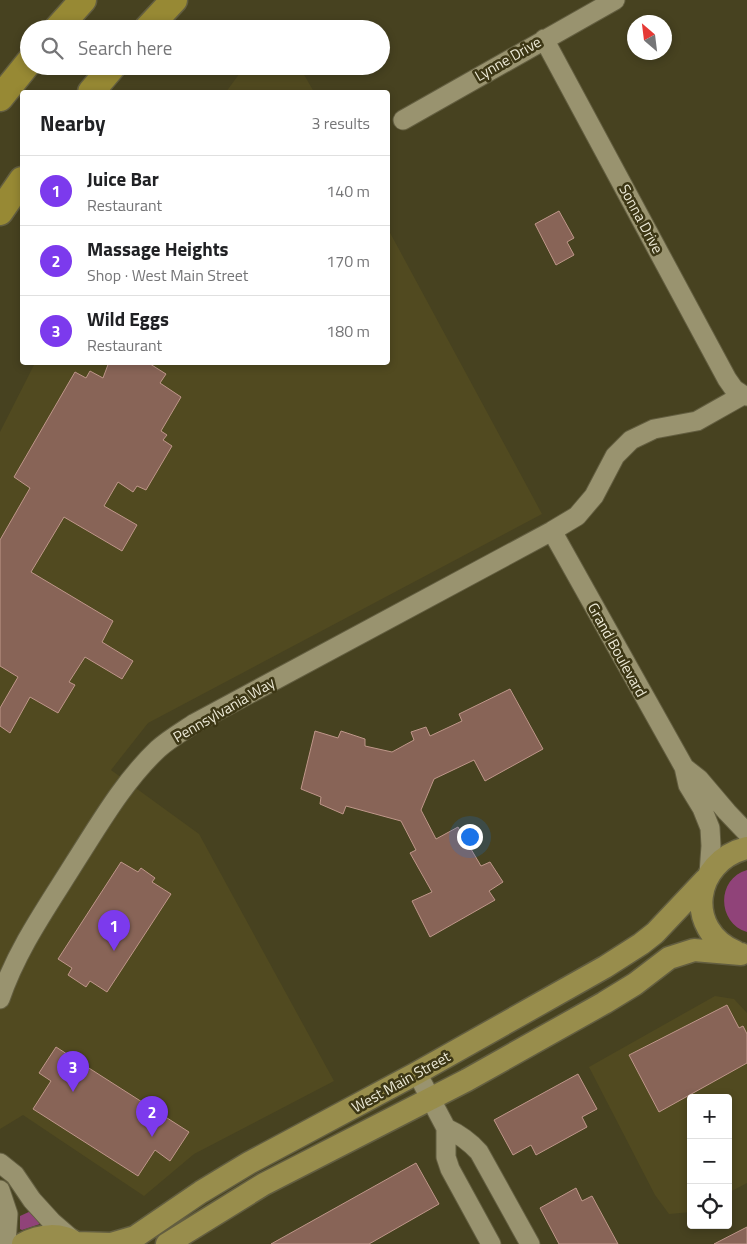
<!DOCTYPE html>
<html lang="en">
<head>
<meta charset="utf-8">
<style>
  :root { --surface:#fff; --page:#f2f2f2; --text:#202124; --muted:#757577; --line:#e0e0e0; --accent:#7c3aed }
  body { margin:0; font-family:"Titillium Web",sans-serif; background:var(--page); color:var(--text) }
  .controls { position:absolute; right:15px; bottom:15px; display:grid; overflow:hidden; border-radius:5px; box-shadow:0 2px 8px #0003 }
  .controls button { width:45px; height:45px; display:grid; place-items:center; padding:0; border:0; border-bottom:1px solid var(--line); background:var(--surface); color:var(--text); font:25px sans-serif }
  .compass { position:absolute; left:627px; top:15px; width:45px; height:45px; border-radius:50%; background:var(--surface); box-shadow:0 2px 8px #0003; rotate:332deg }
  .you { position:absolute; left:469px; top:836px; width:18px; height:18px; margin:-12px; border:4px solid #fff; border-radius:50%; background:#1a73e8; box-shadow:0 0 0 8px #1a73e833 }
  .badge { display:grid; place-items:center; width:32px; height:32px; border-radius:50%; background:var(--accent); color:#fff; font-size:16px; font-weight:700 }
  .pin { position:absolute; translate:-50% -41px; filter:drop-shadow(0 1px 2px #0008) }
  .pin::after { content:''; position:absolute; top:26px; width:18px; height:15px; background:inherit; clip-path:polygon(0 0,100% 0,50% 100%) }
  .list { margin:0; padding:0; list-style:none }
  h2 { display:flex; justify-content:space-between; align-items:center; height:65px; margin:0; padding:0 20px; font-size:21px }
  h2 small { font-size:16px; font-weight:400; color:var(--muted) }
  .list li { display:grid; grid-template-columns:32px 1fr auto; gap:15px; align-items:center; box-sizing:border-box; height:70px; padding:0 20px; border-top:1px solid var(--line) }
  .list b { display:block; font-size:19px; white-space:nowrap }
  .list p { margin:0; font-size:16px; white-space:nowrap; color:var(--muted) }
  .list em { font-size:16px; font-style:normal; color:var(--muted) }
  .icon { flex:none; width:28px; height:28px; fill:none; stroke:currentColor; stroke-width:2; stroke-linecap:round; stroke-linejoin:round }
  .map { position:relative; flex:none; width:747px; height:1244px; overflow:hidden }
  .search { position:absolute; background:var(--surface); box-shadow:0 2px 8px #0003; left:20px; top:20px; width:370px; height:55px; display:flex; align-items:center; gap:12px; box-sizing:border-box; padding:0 18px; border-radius:28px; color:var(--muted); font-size:19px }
  .panel { position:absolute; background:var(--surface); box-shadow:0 2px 8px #0003; left:20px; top:90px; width:370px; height:275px; border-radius:5px }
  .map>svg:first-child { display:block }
</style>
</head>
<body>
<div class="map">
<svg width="747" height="1244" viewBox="0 0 747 1244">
  <rect width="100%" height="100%" fill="#474220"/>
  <path fill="#514a20" d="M 245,66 L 299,66 L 314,92 L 226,92 Z
    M 388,229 L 542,514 L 148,723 L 111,770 L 199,834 L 334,1081 L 194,1154 L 144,1196 L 23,1115 L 0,1129 L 0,432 L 35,363 L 388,362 Z
    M 715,996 L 734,999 L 747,1013 L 747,1183 L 728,1193 L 728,1098 L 691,1098 L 691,1212 L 669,1214 L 655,1195 L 589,1067 Z"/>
  <path fill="#904379" d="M 747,870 L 747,932 C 717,923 716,879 747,870 Z
    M 31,1211 L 40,1224 L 22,1230 L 20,1229 L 20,1216 Z"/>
  <path fill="#886457" stroke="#bf978a" d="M 559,211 L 574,238 L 567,242 L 574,255 L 556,265 L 535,224 Z
    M 109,362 L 147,362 L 166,374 L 160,383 L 181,397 L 161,431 L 167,435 L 163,440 L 172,446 L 146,490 L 137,486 L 133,492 L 118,482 L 104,506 L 137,525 L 122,551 L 64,517 L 31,572 L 113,621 L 102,642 L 133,661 L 122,679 L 85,657 L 69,682 L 75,685 L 58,713 L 30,697 L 10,733 L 0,726 L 0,708 L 18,677 L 0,666 L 0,540 L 30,488 L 14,477 L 75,372 L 86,378 L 90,371 L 103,378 Z
    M 510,689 L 543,749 L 485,781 L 474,760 L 434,779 L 421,810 L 436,839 L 458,827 L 481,866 L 490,862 L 503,882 L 489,891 L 495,900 L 430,937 L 412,901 L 432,892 L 410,853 L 416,850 L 401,821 L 346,806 L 343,814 L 320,804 L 321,797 L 301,789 L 315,731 L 338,738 L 341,731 L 365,739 L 365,746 L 392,752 L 414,740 L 411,732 L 426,727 L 430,736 L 462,721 L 459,714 Z
    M 121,862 L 138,872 L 141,868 L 155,878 L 152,882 L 171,894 L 107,992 L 90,981 L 86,987 L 68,975 L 72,968 L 58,959 Z
    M 727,1005 L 739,1028 L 743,1026 L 747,1034 L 747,1063 L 659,1112 L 629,1055 Z
    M 56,1047 L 189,1132 L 170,1161 L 155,1150 L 138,1176 L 33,1109 L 51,1081 L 39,1073 Z
    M 578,1074 L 597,1109 L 582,1117 L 587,1127 L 536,1155 L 531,1145 L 513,1155 L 494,1120 Z
    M 416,1163 L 439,1204 L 369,1244 L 271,1244 Z
    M 576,1188 L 582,1201 L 592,1196 L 618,1244 L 559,1244 L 540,1208 Z
    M 747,1227 L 747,1244 L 714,1244 Z"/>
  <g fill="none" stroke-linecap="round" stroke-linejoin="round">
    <g stroke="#635e40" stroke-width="21">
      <path id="minor" d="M 544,39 L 727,379 L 734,389 L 743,395
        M 403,120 L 615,0
        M 552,531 L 684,767 L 688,785 L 702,808 L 710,828 L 711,846 L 709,874
        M 685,768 L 699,779 L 727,812 L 747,833
        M 0,999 C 17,949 47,907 75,862 C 100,823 124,781 158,749 C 169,739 183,731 195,723 L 552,531 L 577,516 L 594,496 L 615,456 L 631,440 L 654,429 L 697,421 L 743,395 L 747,396
        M 417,1073 L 446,1128 L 446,1157 L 450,1169 L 491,1244
        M 446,1128 C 459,1134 470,1142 479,1152 L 530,1244
        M 0,1163 L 15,1175 L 32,1200 L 52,1222 L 74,1241
        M 0,1190 L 8,1214 L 6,1244"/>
    </g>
    <g stroke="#635e40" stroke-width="25">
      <path id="major" d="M 736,952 C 684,930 693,861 747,848
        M 76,1243 L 111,1244 L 135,1237 L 201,1192 L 249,1163 L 417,1073 L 605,967 L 641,944 L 655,933 L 705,880
        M 23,1244 C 40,1234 61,1233 78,1244
        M 167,1244 L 264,1184 L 467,1080 L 604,1003 L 635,984 L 669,958 L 694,950 L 741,954"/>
    </g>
    <g stroke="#635e40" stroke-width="29">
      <path id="highway" d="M 57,29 L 83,0
        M 147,29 L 174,0
        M 91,92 L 113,66
        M 0,98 L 29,62
        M 0,212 L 22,180"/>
    </g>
    <use href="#minor" stroke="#99936f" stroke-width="19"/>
    <use href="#major" stroke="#988d4c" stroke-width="22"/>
    <use href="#highway" stroke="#978934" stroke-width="26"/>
  </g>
  <g text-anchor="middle" stroke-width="5" stroke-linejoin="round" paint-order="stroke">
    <g font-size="15" fill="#edead7" stroke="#3d3715">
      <text transform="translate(508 59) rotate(-30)" y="5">Lynne Drive</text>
      <text transform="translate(641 219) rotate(62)" y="5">Sonna Drive</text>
      <text transform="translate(617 650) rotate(61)" y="5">Grand Boulevard</text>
      <text transform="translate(224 710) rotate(-30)" y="5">Pennsylvania Way</text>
      <text transform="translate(401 1082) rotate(-29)" y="5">West Main Street</text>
    </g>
  </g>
</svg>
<div class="controls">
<button>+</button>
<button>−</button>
<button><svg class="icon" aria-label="locate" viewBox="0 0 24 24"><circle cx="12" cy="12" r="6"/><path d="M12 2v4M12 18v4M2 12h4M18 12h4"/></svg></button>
</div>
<svg class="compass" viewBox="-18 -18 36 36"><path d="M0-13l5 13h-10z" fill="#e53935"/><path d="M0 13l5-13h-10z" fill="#757577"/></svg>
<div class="you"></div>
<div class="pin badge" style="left:114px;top:951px">1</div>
<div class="pin badge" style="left:152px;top:1137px">2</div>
<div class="pin badge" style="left:73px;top:1092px">3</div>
<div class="search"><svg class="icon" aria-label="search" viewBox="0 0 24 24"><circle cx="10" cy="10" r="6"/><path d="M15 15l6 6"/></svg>Search here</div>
<section class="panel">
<h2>Nearby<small>3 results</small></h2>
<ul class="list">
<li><span class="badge">1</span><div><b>Juice Bar</b><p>Restaurant</p></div><em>140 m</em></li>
<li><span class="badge">2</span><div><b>Massage Heights</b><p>Shop · West Main Street</p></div><em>170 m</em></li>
<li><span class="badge">3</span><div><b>Wild Eggs</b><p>Restaurant</p></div><em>180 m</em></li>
</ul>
</section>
</div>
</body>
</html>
